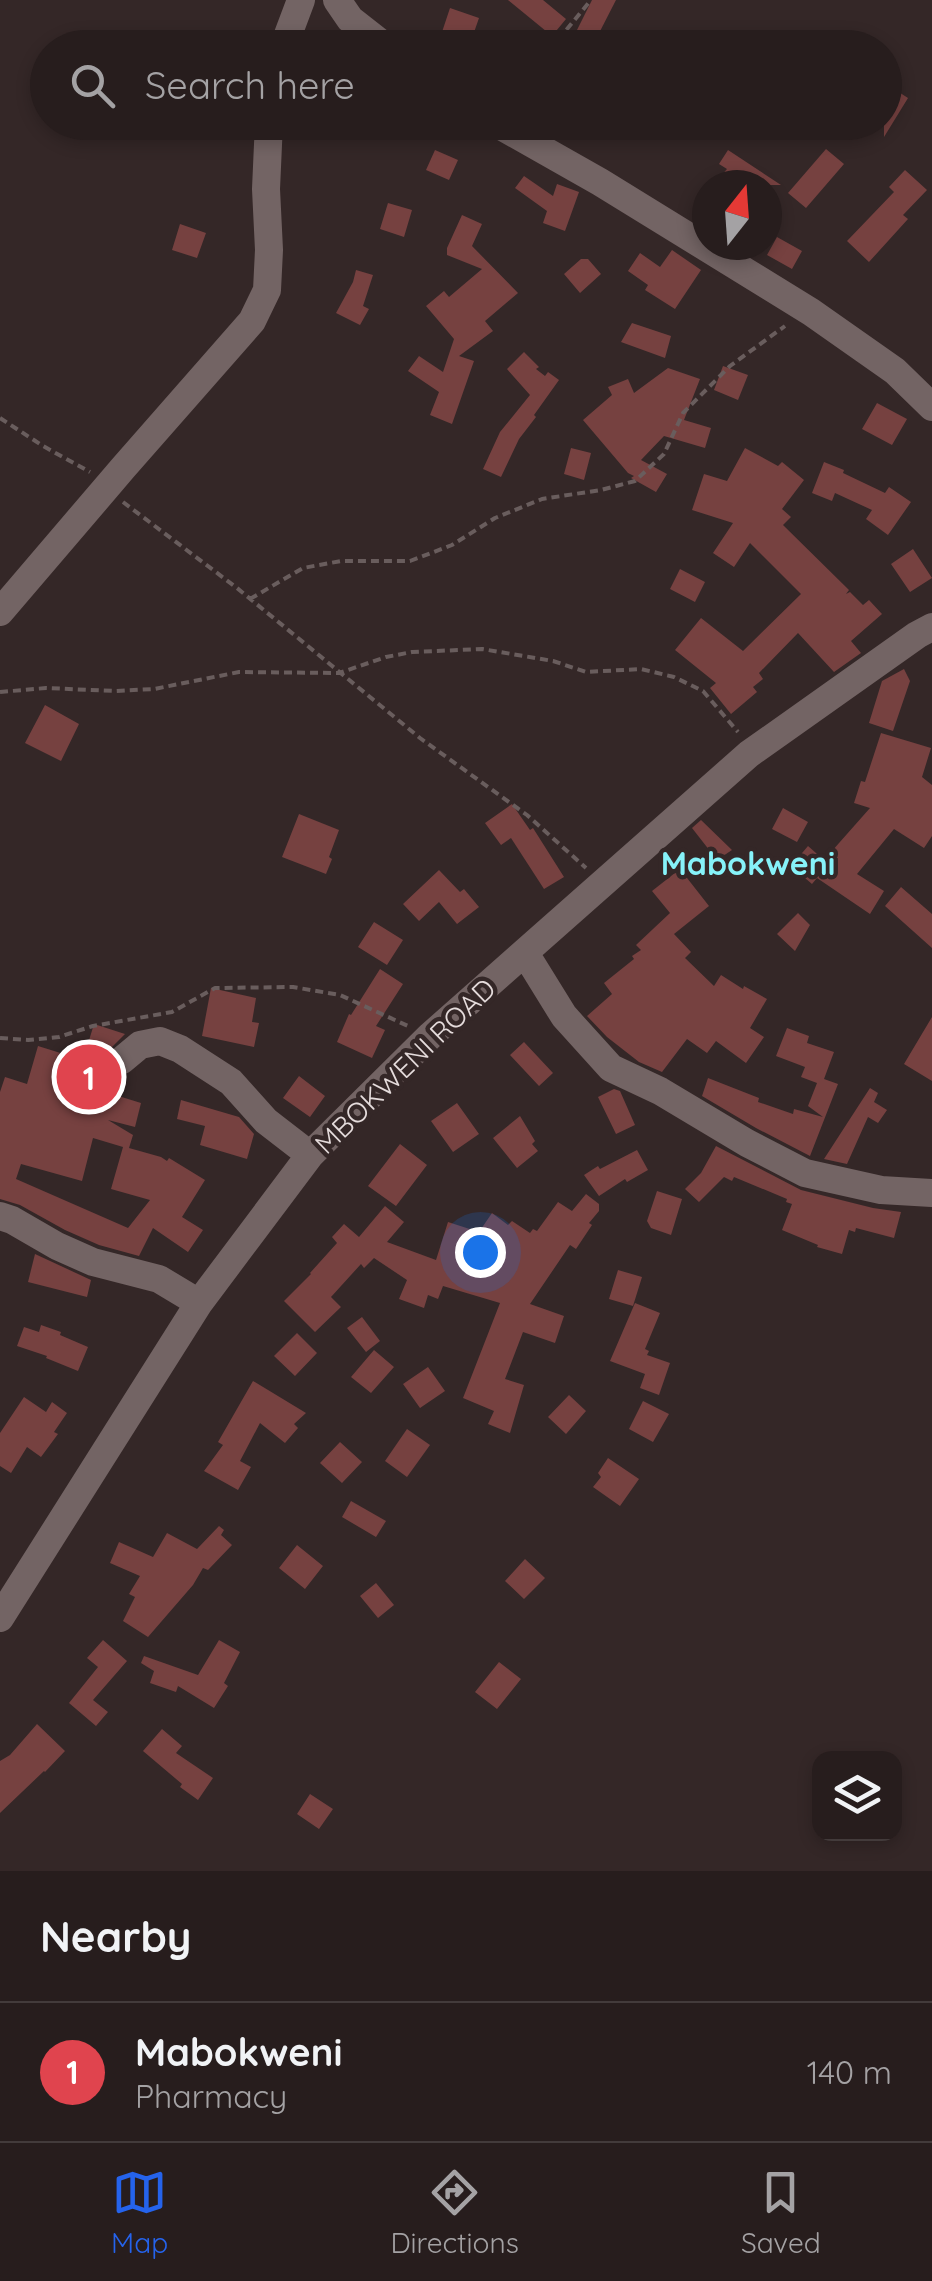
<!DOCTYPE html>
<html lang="en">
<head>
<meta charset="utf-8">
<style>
  :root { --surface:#271d1d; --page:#2f2626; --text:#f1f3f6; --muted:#a4a2a4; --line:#433b3b; --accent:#2563eb }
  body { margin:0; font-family:Quicksand,sans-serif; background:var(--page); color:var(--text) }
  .controls { position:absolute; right:30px; bottom:30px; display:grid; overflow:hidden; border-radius:20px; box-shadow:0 5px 15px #0003 }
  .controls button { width:90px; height:90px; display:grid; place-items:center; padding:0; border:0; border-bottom:2px solid var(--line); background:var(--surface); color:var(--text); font:50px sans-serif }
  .compass { position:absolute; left:692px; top:170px; width:90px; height:90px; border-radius:50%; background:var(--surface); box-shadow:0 5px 15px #0003; rotate:17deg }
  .you { position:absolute; left:480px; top:1252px; width:35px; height:35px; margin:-25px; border:8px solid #fff; border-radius:50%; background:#1a73e8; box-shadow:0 0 0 15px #1a73e833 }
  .badge { display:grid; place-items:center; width:65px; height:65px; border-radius:50%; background:var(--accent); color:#fff; font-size:32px; font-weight:700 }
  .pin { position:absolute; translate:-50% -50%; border:5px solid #fff; box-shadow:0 2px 10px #0006 }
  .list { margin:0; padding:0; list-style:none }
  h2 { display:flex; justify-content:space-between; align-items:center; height:130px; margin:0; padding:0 40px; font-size:42px }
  h2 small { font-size:32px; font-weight:400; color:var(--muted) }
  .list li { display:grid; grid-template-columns:65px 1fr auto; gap:30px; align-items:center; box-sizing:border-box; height:140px; padding:0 40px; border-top:2px solid var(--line) }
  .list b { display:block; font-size:38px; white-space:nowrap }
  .list p { margin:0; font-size:32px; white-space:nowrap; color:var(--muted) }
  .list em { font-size:32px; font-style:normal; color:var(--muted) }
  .icon { flex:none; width:55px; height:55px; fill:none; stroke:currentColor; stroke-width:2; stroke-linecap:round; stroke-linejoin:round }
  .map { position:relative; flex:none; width:932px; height:1871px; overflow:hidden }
  .search { position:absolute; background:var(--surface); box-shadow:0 5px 15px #0003; left:30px; right:30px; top:30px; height:110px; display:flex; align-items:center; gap:25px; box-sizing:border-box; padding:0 35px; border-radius:55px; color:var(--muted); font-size:38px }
  .sheet { height:270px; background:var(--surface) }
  nav { display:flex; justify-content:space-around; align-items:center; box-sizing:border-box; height:140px; border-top:2px solid var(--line); background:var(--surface); font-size:28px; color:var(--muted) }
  nav a { display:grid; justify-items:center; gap:5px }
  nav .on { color:var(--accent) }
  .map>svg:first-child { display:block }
</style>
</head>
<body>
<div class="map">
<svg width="932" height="1871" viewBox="0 0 932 1871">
  <rect width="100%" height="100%" fill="#342727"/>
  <path fill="#764140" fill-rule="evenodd" d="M 508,0 L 543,0 L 566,19 L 552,36 Z
    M 592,0 L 616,0 L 595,41 L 576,32 Z
    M 450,8 L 479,18 L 471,41 L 442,32 Z
    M 894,89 L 908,98 L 884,137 L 884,104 Z
    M 826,149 L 844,164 L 806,208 L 788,193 Z
    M 435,150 L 458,160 L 449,180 L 426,170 Z
    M 728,150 L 781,185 L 751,185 L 742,179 L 736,185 L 713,185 L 727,169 L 719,164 Z
    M 905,170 L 927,190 L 903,215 L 908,219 L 869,262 L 847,241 L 894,192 L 889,187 Z
    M 524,176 L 553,196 L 557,184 L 579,192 L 565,231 L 543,223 L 547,211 L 515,188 Z
    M 388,203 L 412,210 L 404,237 L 380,229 Z
    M 462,215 L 482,224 L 472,246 L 518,293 L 485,321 L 493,331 L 459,356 L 474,361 L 452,424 L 430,415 L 439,392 L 408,371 L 419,356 L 443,372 L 454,339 L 426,306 L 444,291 L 449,297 L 482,269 L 447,255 L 447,248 Z
    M 180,224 L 206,233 L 197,258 L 172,250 Z
    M 777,237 L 802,251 L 792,269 L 767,255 Z
    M 672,250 L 701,270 L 675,309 L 645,290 L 648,285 L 628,271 L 640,253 L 660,267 Z
    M 581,259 L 588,259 L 601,274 L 580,293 L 564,274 Z
    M 356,270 L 373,275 L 363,306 L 369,309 L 360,325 L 336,313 L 353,282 Z
    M 632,323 L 671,336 L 665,358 L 621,342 Z
    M 524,352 L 539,367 L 536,369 L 545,376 L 548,372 L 559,380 L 534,415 L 536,417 L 519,439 L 501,477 L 483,469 L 500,432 L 530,395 L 507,369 Z
    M 723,366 L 748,375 L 738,400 L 714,390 Z
    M 668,368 L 700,379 L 684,420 L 711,428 L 705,448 L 664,436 L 641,460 L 667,474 L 656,492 L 631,478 L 634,476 L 628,473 L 583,420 L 612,395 L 608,387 L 628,379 L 634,393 Z
    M 877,403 L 907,419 L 892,445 L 862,429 Z
    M 571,448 L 591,453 L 584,480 L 564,474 Z
    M 745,448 L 778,466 L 782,462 L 804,480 L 782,509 L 791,517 L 783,525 L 849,590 L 846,594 L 850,592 L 863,605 L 869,600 L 882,614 L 851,641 L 861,653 L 834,672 L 798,633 L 759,673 L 763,679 L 753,687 L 757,692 L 731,714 L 710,688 L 716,683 L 675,650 L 701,618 L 743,651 L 801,594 L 750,543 L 734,567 L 713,553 L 733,523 L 692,510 L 704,474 L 727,481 Z
    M 824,462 L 844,470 L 843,473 L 885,493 L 889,487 L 911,502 L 888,535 L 866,519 L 872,510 L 835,493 L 832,501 L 812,493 Z
    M 913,549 L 932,578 L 910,592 L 891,564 Z
    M 680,569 L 705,582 L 695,602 L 670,589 Z
    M 904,669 L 910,681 L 893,731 L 869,723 L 882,681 Z
    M 45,705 L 79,724 L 61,761 L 25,743 Z
    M 881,733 L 931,748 L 922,777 L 932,785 L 932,836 L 924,848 L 894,829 L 857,874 L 884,891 L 870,914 L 817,878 L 812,884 L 791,866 L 808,846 L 824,860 L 870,808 L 854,803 L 861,781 L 865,782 Z
    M 512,804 L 530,830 L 533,828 L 564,877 L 544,889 L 511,838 L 501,845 L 485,823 Z
    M 783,808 L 808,822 L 797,842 L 772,829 Z
    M 299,814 L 339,830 L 329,857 L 332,859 L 326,874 L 282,857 Z
    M 701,820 L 732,850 L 717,860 L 692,828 Z
    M 680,869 L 709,906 L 674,934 L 691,952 L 685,958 L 714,986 L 721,975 L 743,989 L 744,986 L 767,999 L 750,1028 L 764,1037 L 746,1063 L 716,1041 L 707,1053 L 687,1039 L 662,1072 L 639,1062 L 607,1037 L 587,1016 L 612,994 L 604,983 L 634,959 L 632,956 L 641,950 L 636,945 L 670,913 L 652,891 Z
    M 439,870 L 460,892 L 464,889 L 479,907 L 457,924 L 439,902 L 419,921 L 403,904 Z
    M 901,887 L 932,914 L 932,948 L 885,906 Z
    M 798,913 L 810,925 L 795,951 L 777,934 Z
    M 374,922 L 403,940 L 387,965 L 358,947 Z
    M 380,969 L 403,984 L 376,1026 L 385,1030 L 372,1058 L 337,1042 L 349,1014 L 351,1015 Z
    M 211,988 L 256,998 L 252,1022 L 259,1023 L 254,1047 L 202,1036 Z
    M 932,1017 L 932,1081 L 904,1064 Z
    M 94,1024 L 125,1034 L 106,1053 L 105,1062 L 107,1069 L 103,1083 L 114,1086 L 112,1094 L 141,1103 L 135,1127 L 108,1120 L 133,1135 L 129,1148 L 161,1157 L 167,1161 L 169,1158 L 205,1180 L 182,1217 L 203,1230 L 188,1252 L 153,1228 L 139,1256 L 99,1245 L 65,1230 L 20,1205 L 0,1199 L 0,1092 L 5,1077 L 27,1084 L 38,1046 L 83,1060 ZM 93,1138 L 123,1147 L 111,1189 L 150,1200 L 128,1228 L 16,1179 L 21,1164 L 82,1181 Z
    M 787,1028 L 809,1036 L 807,1043 L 834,1052 L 824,1079 L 838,1084 L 810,1156 L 756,1128 L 702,1096 L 708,1078 L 759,1098 L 758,1102 L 793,1114 L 794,1109 L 823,1117 L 808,1106 L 817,1083 L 801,1077 L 805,1067 L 776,1056 Z
    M 524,1042 L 553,1073 L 539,1086 L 510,1055 Z
    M 299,1076 L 325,1096 L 310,1117 L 283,1098 Z
    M 870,1088 L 878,1093 L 874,1102 L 887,1110 L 878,1123 L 868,1117 L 847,1164 L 824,1159 Z
    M 614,1089 L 620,1091 L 635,1125 L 616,1134 L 598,1097 Z
    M 181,1100 L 239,1117 L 254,1134 L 247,1159 L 200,1145 L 205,1126 L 177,1119 Z
    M 457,1103 L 479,1134 L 453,1152 L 431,1121 Z
    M 520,1116 L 535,1141 L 532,1144 L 538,1151 L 517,1168 L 493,1138 Z
    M 400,1144 L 427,1165 L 396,1206 L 368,1186 Z
    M 716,1146 L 801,1190 L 873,1208 L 901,1212 L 894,1238 L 856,1228 L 855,1232 L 849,1230 L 842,1254 L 817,1247 L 818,1245 L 782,1230 L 792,1204 L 786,1202 L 787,1199 L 734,1177 L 732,1181 L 724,1177 L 699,1202 L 685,1189 L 701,1173 Z
    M 637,1150 L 648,1170 L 627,1182 L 625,1179 L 599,1196 L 584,1175 L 598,1166 L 600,1169 Z
    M 657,1191 L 682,1199 L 671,1235 L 651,1228 L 647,1221 Z
    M 586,1194 L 599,1204 L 599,1211 L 589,1223 L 592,1225 L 576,1249 L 570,1245 L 530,1304 L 564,1316 L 555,1343 L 523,1332 L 505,1379 L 524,1385 L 510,1433 L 488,1424 L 494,1411 L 463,1398 L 500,1303 L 443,1286 L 438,1299 L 428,1295 L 424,1308 L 399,1299 L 407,1280 L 374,1258 L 364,1268 L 361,1264 L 331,1297 L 341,1307 L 315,1332 L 284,1301 L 311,1274 L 310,1273 L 337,1243 L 332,1237 L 344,1224 L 359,1237 L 385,1206 L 404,1222 L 387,1242 L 436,1260 L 448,1222 L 479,1232 L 492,1213 L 508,1225 L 512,1221 L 530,1233 L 533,1229 L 537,1231 L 558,1202 L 572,1211 Z
    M 35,1254 L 91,1280 L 87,1297 L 28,1282 Z
    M 618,1270 L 642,1277 L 633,1306 L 609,1299 Z
    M 635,1303 L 660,1313 L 645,1349 L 649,1351 L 647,1355 L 670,1363 L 659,1395 L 640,1388 L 645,1374 L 610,1361 Z
    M 362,1317 L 380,1341 L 366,1352 L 347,1328 Z
    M 41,1325 L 61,1332 L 60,1335 L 88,1347 L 78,1371 L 46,1358 L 47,1356 L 17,1346 L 24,1327 L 39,1332 Z
    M 297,1333 L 317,1353 L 295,1376 L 274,1356 Z
    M 374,1350 L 394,1367 L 371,1393 L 351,1377 Z
    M 428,1367 L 445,1391 L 420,1408 L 403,1384 Z
    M 253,1381 L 306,1413 L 294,1424 L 298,1428 L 285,1443 L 260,1423 L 240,1461 L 251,1467 L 238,1490 L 204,1471 L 223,1445 L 218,1442 Z
    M 569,1395 L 586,1411 L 566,1434 L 548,1417 Z
    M 24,1397 L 46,1412 L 52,1402 L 67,1413 L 54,1432 L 58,1434 L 41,1457 L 27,1447 L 11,1473 L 0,1466 L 0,1433 Z
    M 643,1401 L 669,1414 L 653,1442 L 629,1429 Z
    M 407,1429 L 430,1445 L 407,1477 L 385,1461 Z
    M 340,1442 L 362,1462 L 342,1483 L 320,1463 Z
    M 608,1458 L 639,1479 L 620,1506 L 593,1487 L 601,1477 L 598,1473 Z
    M 351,1501 L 386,1521 L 376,1537 L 342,1517 Z
    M 219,1526 L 224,1530 L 221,1535 L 232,1545 L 208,1570 L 203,1568 L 193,1585 L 148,1637 L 123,1621 L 135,1597 L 129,1594 L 140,1576 L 110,1563 L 119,1542 L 153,1557 L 167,1533 L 197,1549 Z
    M 297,1545 L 323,1566 L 305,1589 L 279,1568 Z
    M 525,1559 L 545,1578 L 524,1599 L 505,1581 Z
    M 376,1583 L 394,1605 L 378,1618 L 360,1596 Z
    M 103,1640 L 127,1661 L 93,1700 L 108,1712 L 96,1726 L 69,1703 L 98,1667 L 87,1658 Z
    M 219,1640 L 240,1652 L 224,1683 L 228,1686 L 214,1708 L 178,1686 L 176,1692 L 150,1683 L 154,1671 L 141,1663 L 144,1656 L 198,1675 Z
    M 499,1662 L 521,1679 L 497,1709 L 475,1692 Z
    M 37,1724 L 65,1751 L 45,1772 L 44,1771 L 0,1813 L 0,1761 L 10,1755 Z
    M 162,1729 L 182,1746 L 176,1753 L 213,1778 L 198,1800 L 180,1787 L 182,1784 L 143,1751 Z
    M 310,1794 L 333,1809 L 319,1829 L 297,1814 Z"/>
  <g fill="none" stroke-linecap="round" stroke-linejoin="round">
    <path stroke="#695d5d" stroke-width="4" stroke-dasharray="8 5" stroke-linecap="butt" d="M 548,48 L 563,34 L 591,0
      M 0,418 L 43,446 L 90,472
      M 123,502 L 237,588 L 420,738 L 527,815 L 586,868
      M 250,599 L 303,568 L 341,561 L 410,561 L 452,545 L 495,518 L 542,499 L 601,490 L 635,481 L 664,454 L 683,413 L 730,366 L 785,326
      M 0,692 L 46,688 L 115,691 L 154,689 L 239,672 L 339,673 L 386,657 L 412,652 L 482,649 L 553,661 L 586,672 L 641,669 L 674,677 L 703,691 L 738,732
      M 0,1038 L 28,1040 L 59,1037 L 93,1026 L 172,1012 L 215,988 L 293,987 L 340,995 L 408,1026"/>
    <path stroke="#736464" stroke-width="28" d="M 337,0 L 350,19 L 387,48
      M 283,48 L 301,0
      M 494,122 L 600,182 L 811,312 L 895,371 L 932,407
      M 0,612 L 123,468 L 252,321 L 267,290 L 269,250 L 266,189 L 269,122
      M 525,953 L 564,1016 L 611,1068 L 660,1091 L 747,1143 L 805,1173 L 881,1190 L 932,1193
      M 122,1060 L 140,1045 L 160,1041 L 180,1049 L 231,1082 L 266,1121 L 310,1155
      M 0,1216 L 12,1220 L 57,1246 L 93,1262 L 159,1279 L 199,1303
      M 0,1618 L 199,1303 L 310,1155 L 430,1036 L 749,754 L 917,635 L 932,627"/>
  </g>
  <g text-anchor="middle" stroke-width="9" stroke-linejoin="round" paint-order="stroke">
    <g font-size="28" fill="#e5dcdc" stroke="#342727">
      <text transform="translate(405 1066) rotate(-44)" y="10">MBOKWENI ROAD</text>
    </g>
    <g font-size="32" font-weight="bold" fill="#86f2f9" stroke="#342727">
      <text x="748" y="875">Mabokweni</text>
    </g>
  </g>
</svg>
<div class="controls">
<button><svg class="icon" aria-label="layers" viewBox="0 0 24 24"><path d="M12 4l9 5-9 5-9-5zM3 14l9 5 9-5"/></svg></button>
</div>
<svg class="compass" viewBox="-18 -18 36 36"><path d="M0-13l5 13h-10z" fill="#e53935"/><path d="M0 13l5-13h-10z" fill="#a4a2a4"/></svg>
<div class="you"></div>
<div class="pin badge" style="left:89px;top:1077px;background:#e0444e">1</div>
<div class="search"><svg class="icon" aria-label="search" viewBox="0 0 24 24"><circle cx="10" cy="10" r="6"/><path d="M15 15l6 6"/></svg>Search here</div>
</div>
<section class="sheet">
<h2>Nearby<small></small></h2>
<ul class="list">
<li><span class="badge" style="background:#e0444e">1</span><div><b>Mabokweni</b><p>Pharmacy</p></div><em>140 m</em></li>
</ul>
</section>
<nav>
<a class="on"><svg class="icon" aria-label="map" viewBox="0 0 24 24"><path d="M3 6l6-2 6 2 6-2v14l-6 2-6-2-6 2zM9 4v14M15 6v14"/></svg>Map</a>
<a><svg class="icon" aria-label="directions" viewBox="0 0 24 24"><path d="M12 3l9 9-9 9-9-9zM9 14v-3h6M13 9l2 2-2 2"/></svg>Directions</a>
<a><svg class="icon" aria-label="saved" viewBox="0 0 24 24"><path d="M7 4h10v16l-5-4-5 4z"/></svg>Saved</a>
</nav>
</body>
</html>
